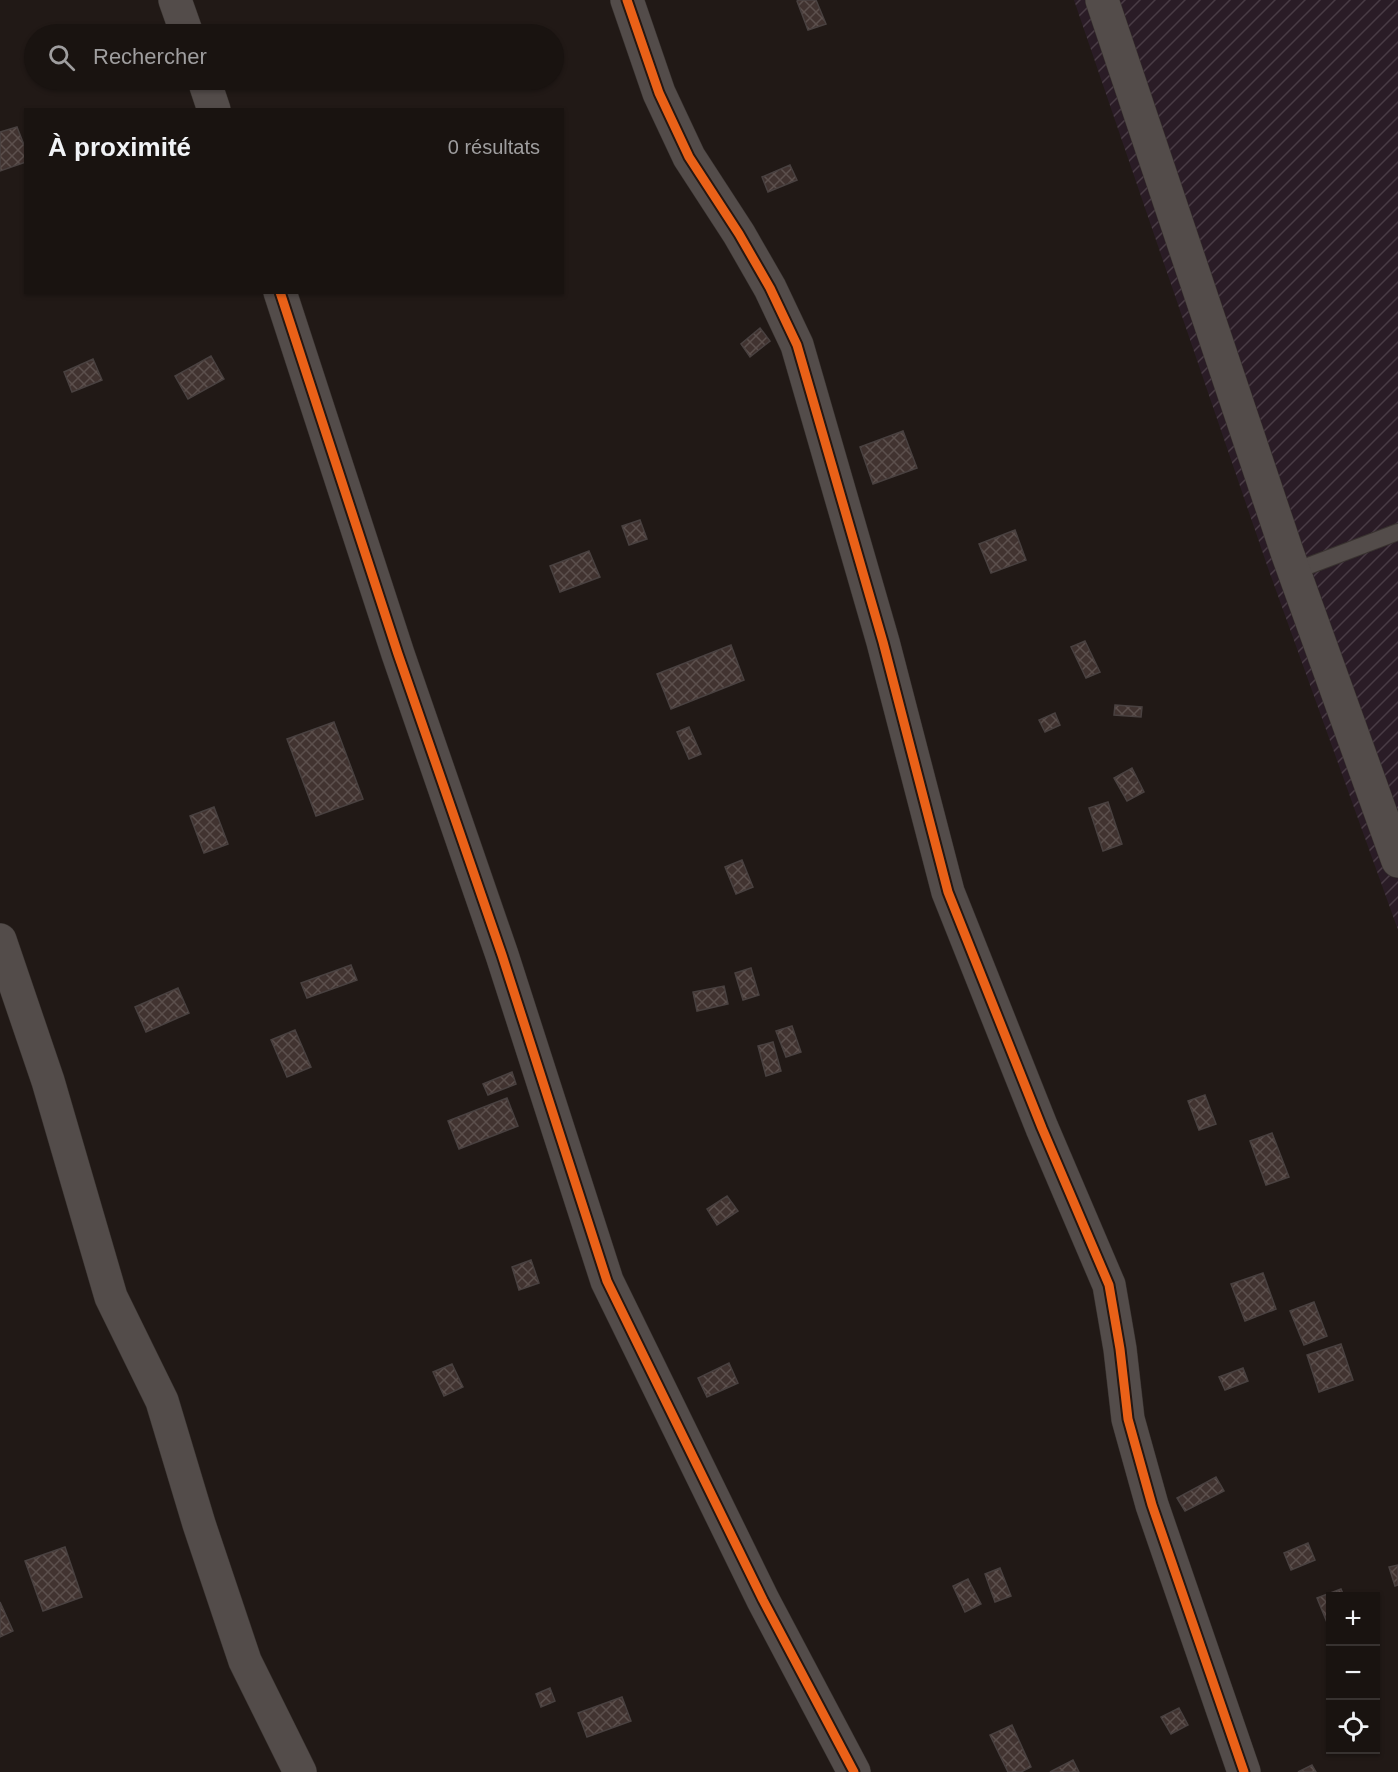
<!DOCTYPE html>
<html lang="fr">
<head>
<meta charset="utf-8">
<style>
  :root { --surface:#191310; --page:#26201e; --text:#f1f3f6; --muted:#9f9e9f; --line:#373230 }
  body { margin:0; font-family:Arial,sans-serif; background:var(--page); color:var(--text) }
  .controls { position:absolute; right:18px; bottom:18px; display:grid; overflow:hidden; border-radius:0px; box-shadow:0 2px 4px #0004 }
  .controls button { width:54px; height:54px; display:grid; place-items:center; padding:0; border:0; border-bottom:2px solid var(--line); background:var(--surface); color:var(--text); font:30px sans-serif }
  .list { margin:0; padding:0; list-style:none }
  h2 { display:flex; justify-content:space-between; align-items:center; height:78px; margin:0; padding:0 24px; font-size:26px }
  h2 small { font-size:20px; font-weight:400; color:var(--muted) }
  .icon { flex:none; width:33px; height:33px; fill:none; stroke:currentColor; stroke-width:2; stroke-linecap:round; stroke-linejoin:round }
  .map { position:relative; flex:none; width:1398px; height:1772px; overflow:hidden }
  .search { position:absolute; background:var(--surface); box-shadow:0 2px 4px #0004; left:24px; top:24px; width:540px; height:66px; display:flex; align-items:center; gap:15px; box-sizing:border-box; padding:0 21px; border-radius:33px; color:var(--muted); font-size:22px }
  .panel { position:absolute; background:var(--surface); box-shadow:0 2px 4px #0004; left:24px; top:108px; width:540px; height:186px; border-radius:0px }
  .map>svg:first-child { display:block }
</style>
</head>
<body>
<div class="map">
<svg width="1398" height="1772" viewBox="0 0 1398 1772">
  <defs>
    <pattern id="industrial-furrows" width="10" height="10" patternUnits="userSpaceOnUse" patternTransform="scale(1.5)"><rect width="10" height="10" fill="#2a1c26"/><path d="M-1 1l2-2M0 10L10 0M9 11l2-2" fill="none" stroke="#493c45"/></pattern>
    <pattern id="building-cross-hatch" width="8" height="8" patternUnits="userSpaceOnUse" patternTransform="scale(1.5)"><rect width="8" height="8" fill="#413330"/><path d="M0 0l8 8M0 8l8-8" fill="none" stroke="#5c504d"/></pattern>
  </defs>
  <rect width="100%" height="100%" fill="#211916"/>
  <path fill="url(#industrial-furrows)" d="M 1074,0 L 1398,0 L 1398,930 L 1268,568 Z"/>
  <path fill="url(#building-cross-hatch)" stroke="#494140" stroke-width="1.5" d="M 799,0 L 816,0 L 826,24 L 808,30 L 797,1 Z
    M 17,127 L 26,150 L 26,162 L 0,171 L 0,132 Z
    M 790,165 L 797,180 L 768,192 L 762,177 Z
    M 760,328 L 770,341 L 750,357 L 741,344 Z
    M 211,356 L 224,379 L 188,399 L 175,376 Z
    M 93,359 L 102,380 L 72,392 L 64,372 Z
    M 903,431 L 917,468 L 873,484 L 860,447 Z
    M 640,520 L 647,539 L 629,545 L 622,526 Z
    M 1015,530 L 1026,560 L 991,573 L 979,544 Z
    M 589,551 L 600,577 L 560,592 L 550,566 Z
    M 1085,641 L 1100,672 L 1086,678 L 1071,647 Z
    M 731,645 L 744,680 L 671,709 L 657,674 Z
    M 1115,705 L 1142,707 L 1141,717 L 1114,715 Z
    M 1055,713 L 1060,725 L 1045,732 L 1039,720 Z
    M 334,722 L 363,799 L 316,816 L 287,739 Z
    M 689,727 L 701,754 L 689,759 L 677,732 Z
    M 1132,768 L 1144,792 L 1127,801 L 1114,778 Z
    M 1108,802 L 1122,844 L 1103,851 L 1089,808 Z
    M 214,807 L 228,844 L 204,853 L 190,816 Z
    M 742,860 L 753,887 L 736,894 L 725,867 Z
    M 351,965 L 357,980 L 307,998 L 301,983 Z
    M 751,968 L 759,995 L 743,1000 L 735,973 Z
    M 724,986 L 728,1004 L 697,1011 L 693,992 Z
    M 178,988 L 189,1013 L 146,1032 L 135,1007 Z
    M 792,1026 L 801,1052 L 786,1057 L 776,1031 Z
    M 295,1030 L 311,1067 L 287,1077 L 271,1040 Z
    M 773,1042 L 781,1071 L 766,1076 L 758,1046 Z
    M 512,1072 L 516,1084 L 488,1095 L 483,1084 Z
    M 1205,1095 L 1216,1124 L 1199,1130 L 1188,1101 Z
    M 507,1098 L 518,1126 L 459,1149 L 448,1121 Z
    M 1272,1133 L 1289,1177 L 1266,1185 L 1250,1141 Z
    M 727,1196 L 738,1211 L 717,1225 L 707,1209 Z
    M 531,1260 L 539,1283 L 519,1290 L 512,1267 Z
    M 1263,1273 L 1276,1309 L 1245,1321 L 1231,1284 Z
    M 1314,1302 L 1327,1336 L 1304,1345 L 1290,1311 Z
    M 1341,1344 L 1353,1380 L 1319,1392 L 1307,1355 Z
    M 729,1363 L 738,1383 L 707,1397 L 698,1378 Z
    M 452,1364 L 463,1387 L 444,1396 L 433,1372 Z
    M 1243,1368 L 1248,1381 L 1225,1390 L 1219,1377 Z
    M 1216,1477 L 1224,1491 L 1185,1511 L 1177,1498 Z
    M 1308,1543 L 1315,1560 L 1291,1570 L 1284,1553 Z
    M 65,1547 L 82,1597 L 43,1611 L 25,1561 Z
    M 1398,1565 L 1398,1585 L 1395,1586 L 1389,1567 Z
    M 1000,1568 L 1011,1596 L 995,1602 L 985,1574 Z
    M 968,1579 L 981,1604 L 965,1612 L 953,1586 Z
    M 1341,1589 L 1344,1596 L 1330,1596 L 1330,1624 L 1328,1625 L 1317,1598 Z
    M 0,1602 L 13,1631 L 0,1637 Z
    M 550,1688 L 555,1701 L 541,1707 L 536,1694 Z
    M 622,1697 L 631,1721 L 587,1737 L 578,1713 Z
    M 1179,1708 L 1188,1725 L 1171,1734 L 1161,1717 Z
    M 1012,1725 L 1031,1767 L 1021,1772 L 1008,1772 L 990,1735 Z
    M 1073,1760 L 1079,1772 L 1050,1772 Z
    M 1312,1765 L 1316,1772 L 1298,1772 Z"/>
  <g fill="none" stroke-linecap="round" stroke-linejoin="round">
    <g stroke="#393330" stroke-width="18">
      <path id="lane" d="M 1295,571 L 1398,532"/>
    </g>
    <g stroke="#393330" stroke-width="34">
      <path id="street" d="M 175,0 L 187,34
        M 627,0 L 659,93 L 689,157 L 739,234 L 770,288 L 797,345 L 883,642 L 948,892 L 1042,1128 L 1109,1285 L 1120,1349 L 1128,1419 L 1152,1505 L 1244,1772
        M 1102,0 L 1287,552 L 1398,861
        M 204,80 L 214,110
        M 280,292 L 398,654 L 502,955 L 607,1281 L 763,1600 L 854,1772
        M 0,940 L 48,1081 L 111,1297 L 162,1401 L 199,1524 L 245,1661 L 300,1772"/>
    </g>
    <use href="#lane" stroke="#534c4a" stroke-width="16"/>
    <use href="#street" stroke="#534c4a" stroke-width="33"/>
    <g stroke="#261711" stroke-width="13">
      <path id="cycleway" d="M 627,0 L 659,93 L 689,157 L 739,234 L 770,288 L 797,345 L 883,642 L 948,892 L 1042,1128 L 1109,1285 L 1120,1349 L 1128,1419 L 1152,1505 L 1244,1772
        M 280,292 L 398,654 L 502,955 L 607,1281 L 763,1600 L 854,1772"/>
    </g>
    <use href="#cycleway" stroke="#ea6118" stroke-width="9"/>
  </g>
</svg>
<div class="controls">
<button>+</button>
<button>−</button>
<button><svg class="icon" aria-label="locate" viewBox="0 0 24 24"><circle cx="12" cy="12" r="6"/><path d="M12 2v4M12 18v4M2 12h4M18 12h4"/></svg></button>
</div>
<div class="search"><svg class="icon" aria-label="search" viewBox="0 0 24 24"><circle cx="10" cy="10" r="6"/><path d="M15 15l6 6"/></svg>Rechercher</div>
<section class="panel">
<h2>À proximité<small>0 résultats</small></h2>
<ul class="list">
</ul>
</section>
</div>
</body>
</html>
